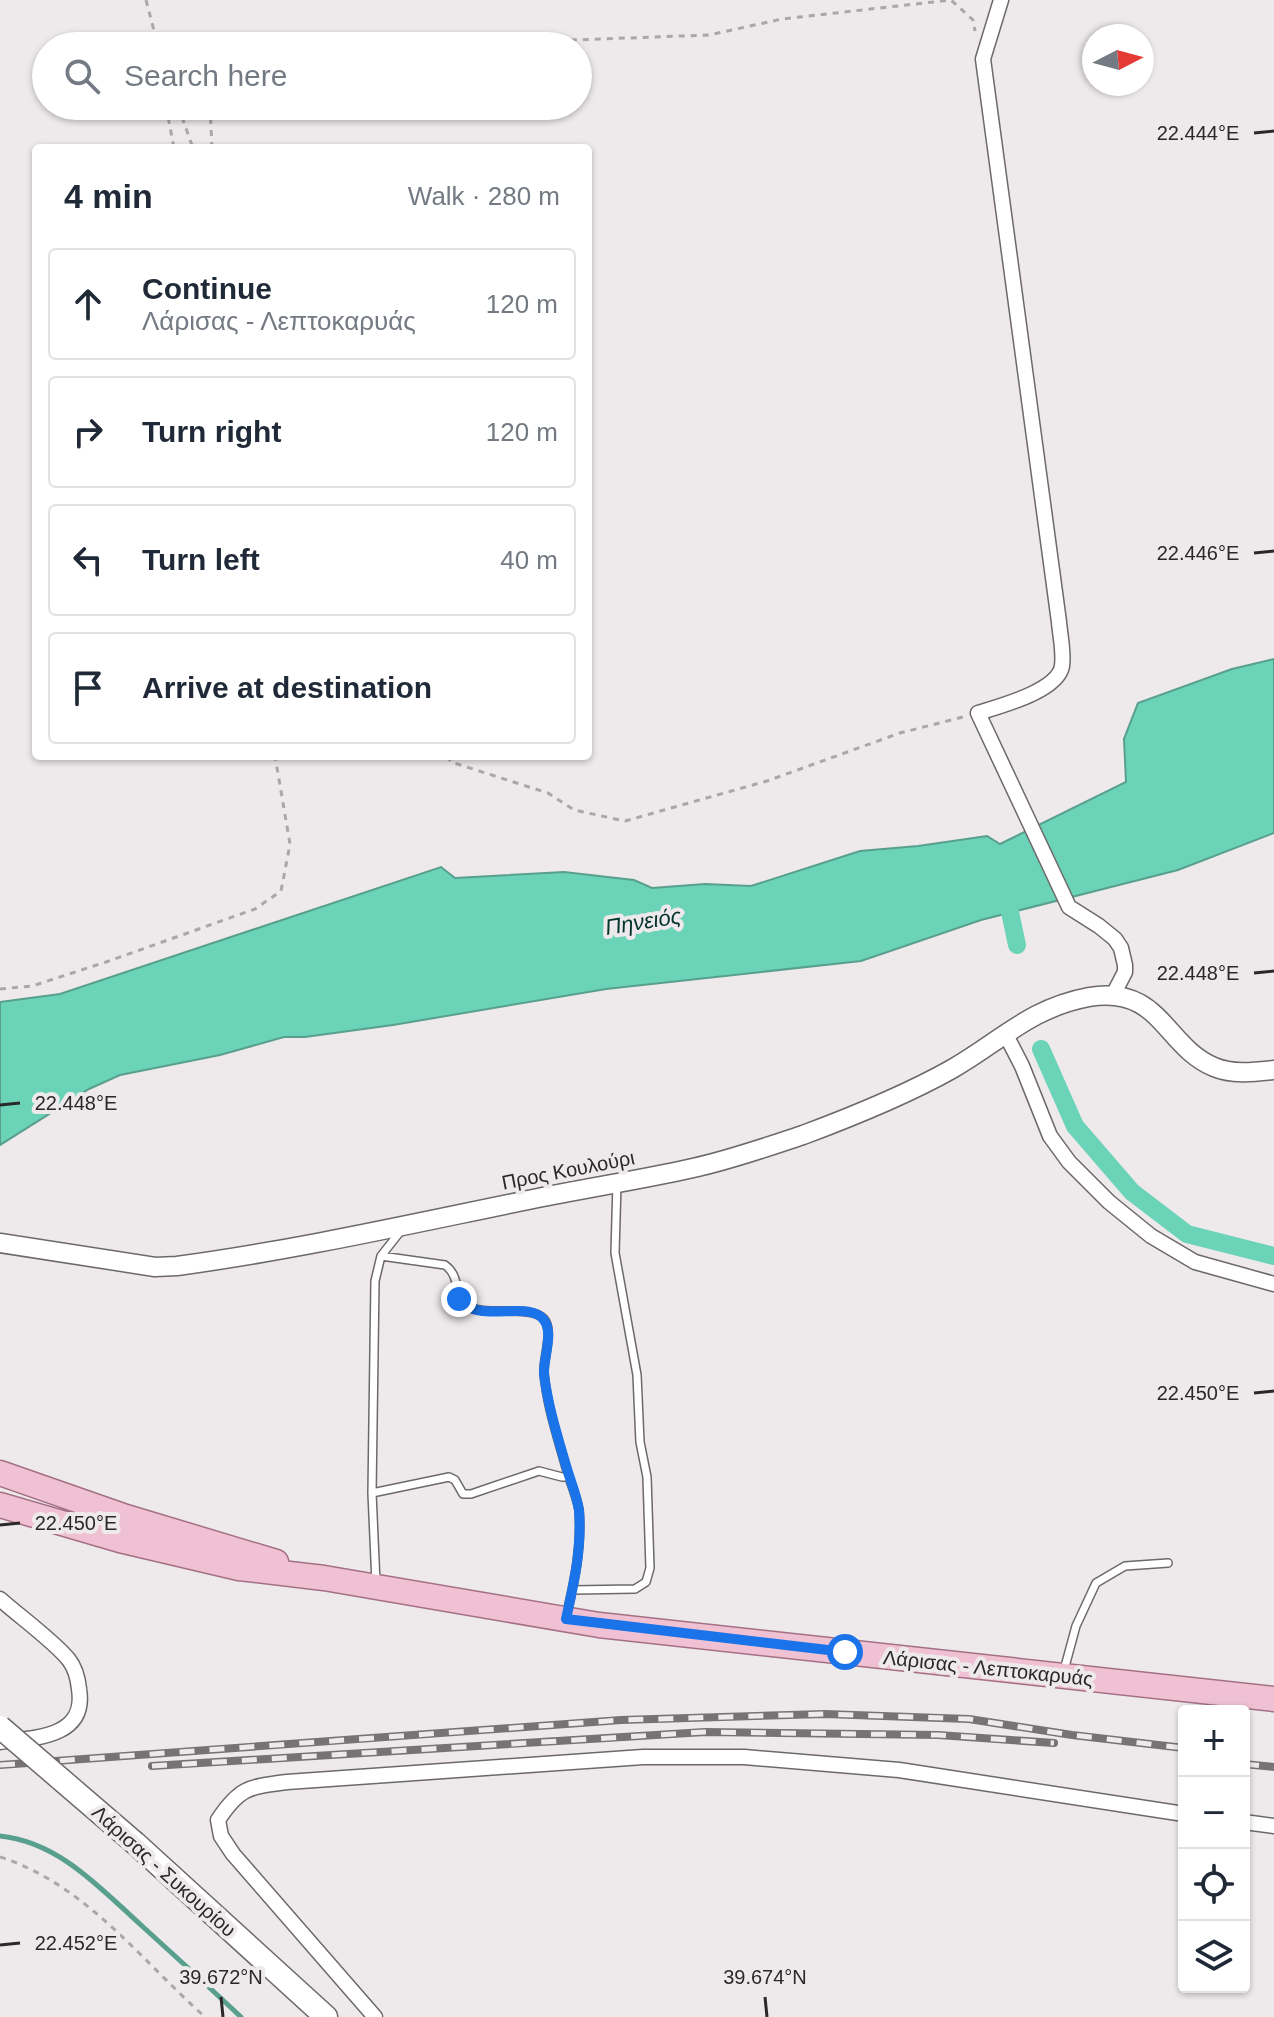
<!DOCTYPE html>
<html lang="en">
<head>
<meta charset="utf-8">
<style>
  :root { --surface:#fff; --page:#f2f2f3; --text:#1f2937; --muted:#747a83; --line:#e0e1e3 }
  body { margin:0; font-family:Helvetica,sans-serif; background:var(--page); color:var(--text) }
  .controls { position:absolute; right:24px; bottom:24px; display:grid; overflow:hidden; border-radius:8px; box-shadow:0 2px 6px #0004 }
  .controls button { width:72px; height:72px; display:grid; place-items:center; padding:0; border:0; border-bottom:2px solid var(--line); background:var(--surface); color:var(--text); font:40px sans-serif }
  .compass { position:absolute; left:1082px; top:24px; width:72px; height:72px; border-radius:50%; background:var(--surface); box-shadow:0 2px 6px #0004; rotate:84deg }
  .stop { position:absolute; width:24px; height:24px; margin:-18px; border:6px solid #1a73e8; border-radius:50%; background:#fff }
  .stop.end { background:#1a73e8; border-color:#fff; box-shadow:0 2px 8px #0008 }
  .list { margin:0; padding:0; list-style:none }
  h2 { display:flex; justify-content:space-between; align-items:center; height:104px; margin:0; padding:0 32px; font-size:34px }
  h2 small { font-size:26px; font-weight:400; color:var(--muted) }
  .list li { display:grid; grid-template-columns:52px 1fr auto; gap:24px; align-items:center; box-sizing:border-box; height:112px; margin:0 16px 16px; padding:0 16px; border:2px solid var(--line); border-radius:8px }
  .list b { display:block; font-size:30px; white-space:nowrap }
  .list p { margin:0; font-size:26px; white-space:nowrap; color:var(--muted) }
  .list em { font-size:26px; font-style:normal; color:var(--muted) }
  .icon { flex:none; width:44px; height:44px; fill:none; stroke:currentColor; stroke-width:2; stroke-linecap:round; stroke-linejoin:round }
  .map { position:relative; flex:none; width:1274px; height:2017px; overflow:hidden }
  .search { position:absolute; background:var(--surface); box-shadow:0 2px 6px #0004; left:32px; top:32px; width:560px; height:88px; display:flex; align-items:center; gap:20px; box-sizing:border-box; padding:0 28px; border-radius:44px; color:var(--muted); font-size:30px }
  .panel { position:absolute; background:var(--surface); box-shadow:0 2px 6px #0004; left:32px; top:144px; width:560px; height:616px; border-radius:8px }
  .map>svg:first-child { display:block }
</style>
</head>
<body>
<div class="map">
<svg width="1274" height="2017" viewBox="0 0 1274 2017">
  <rect width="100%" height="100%" fill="#eee9eb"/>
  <path fill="#6bd3b8" stroke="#58a08d" stroke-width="2" d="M 1274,659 L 1274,833 L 1178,870 L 981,920 L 861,961 L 606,989 L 393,1025 L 305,1037 L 284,1037 L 220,1055 L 120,1075 L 89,1089 L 0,1145 L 0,1002 L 60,994 L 441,867 L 455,878 L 564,872 L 634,880 L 652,888 L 705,884 L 751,886 L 860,851 L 918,846 L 987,836 L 1000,844 L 1126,782 L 1124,739 L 1138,703 L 1232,669 Z"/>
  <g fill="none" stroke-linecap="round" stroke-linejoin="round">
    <path stroke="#58a08d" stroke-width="5" d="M 0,1836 C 59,1842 100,1888 142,1926 C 175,1956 208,1986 241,2017"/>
    <path stroke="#6bd3b8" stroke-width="18" d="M 1010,912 L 1017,945
      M 1041,1049 L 1075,1126 L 1132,1192 L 1187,1234 L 1274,1256"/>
    <g stroke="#6d696a" stroke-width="10">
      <path id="service" d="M 381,1256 L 445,1265 C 462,1277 453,1299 466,1306 C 487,1317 530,1304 544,1319 C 554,1330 543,1358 544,1373 C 547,1408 559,1441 568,1475 C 572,1486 577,1498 579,1510 C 582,1545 575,1579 567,1613
        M 372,1493 L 449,1477 L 455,1480 L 463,1494 L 471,1494 L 539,1471 L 562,1477 L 569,1477
        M 376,1583 L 372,1493 L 375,1281 L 381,1256 L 403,1228
        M 573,1590 L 635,1589 L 646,1582 L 650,1568 L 647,1477 L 640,1442 L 637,1375 L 615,1253 L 617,1183
        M 1063,1674 L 1076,1626 L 1096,1583 L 1125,1566 L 1168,1563"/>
    </g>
    <g stroke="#6d696a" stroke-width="17">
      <path id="minor" d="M 1001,0 L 983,59 L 1059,622 C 1060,635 1064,652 1062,666 C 1058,691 1000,706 978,713 L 1069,907 L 1099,926 L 1115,939 L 1121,948 L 1125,965 L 1125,972 L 1113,995
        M 1005,1033 L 1022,1066 L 1050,1136 L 1069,1162 L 1109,1202 L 1151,1236 L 1195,1262 L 1274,1284
        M 0,1599 C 19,1616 55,1642 69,1660 C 76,1669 78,1679 79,1689 C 87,1738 34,1738 0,1742
        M 1244,1822 L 1274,1826
        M 375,2017 L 233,1854 L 221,1836 L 218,1820 C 240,1787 249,1787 287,1782 L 643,1757 L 744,1757 L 899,1770 L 1184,1814"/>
    </g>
    <g stroke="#6d696a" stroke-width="21">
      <path id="tertiary" d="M 0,1243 L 155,1267 L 177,1266 C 296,1250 415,1223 533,1199 C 586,1188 640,1180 693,1168 C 730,1160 767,1147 803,1135 C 854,1116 904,1096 952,1069 C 1001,1041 1030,1008 1089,997 C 1161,985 1164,1046 1214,1067 C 1233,1075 1255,1072 1274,1070"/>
    </g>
    <g stroke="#6d696a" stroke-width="25">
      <path id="secondary" d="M 135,1843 L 326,2017"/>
    </g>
    <g stroke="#a47084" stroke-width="27">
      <path id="primary" d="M 0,1473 L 126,1517 L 276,1562
        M 0,1505 L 120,1540 L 239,1568 L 324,1578 L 599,1625 L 1274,1699"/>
    </g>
    <path stroke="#aba7a8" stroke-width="3" stroke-dasharray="6 6" stroke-linecap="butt" d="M 146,0 L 158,46
      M 475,46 L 519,42 L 709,35 L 782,19 L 951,0 L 973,20 L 975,31
      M 166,106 L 174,148
      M 178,106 L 193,148
      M 210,106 L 212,148
      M 447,756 L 451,762 L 548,793 L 574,810 L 625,821 L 767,781 L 900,733 L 963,717
      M 0,989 L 32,986 L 106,962 L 255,909 L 281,891 L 290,844 L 275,756
      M 0,1857 C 85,1884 141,1960 205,2017"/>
    <use href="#service" stroke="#fff" stroke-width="7"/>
    <use href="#minor" stroke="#fff" stroke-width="14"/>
    <use href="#tertiary" stroke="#fff" stroke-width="18"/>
    <use href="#secondary" stroke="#fff" stroke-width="22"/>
    <use href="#primary" stroke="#efc1d3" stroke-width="24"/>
    <g stroke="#777375" stroke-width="8">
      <path id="rail" d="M 1244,1764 L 1274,1767
        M 0,1765 L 621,1720 L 825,1714 L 969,1719 L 1072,1735 L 1184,1748
        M 152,1766 L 705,1732 L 938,1735 L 1054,1743"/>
    </g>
    <use href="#rail" stroke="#eee9eb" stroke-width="5" stroke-dasharray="15" stroke-linecap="butt"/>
    <g stroke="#6d696a" stroke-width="25" stroke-linecap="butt">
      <path id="secondary-bridge" d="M 0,1727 L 135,1843"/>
    </g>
    <use href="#secondary-bridge" stroke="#fff" stroke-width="22"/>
  </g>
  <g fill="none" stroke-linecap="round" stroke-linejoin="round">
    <path stroke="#1a73e8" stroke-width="10" d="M 459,1299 C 478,1325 529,1299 544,1320 C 554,1333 543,1359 544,1374 C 548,1407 558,1438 567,1469 C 571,1482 577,1497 579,1510 C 582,1548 574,1583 566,1619 L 845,1652"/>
  </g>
  <path fill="none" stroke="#2a2829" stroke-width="3" d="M 1254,133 L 1274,131M 1254,553 L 1274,551M 1254,973 L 1274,971M 0,1105 L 20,1103M 1254,1393 L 1274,1391M 0,1525 L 20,1523M 0,1945 L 20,1943M 221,1997 L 223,2017M 765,1997 L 767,2017"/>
  <g text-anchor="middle" stroke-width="8" stroke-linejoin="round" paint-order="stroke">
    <g font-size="20" fill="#2a2829" stroke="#eee9eb">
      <text transform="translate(568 1170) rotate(-11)" y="7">Προς Κουλούρι</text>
      <text transform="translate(988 1668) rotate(6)" y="7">Λάρισας - Λεπτοκαρυάς</text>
      <text transform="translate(164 1871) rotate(42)" y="7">Λάρισας - Συκουρίου</text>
    </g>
    <g font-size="22" font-style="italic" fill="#02342a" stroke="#eee9eb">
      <text transform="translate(643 921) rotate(-9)" y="8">Πηνειός</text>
    </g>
  </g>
  <g font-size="20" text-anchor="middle" fill="#2a2829" stroke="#eee9eb" stroke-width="8" stroke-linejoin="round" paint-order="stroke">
    <text x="1198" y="140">22.444°E</text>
    <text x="1198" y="560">22.446°E</text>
    <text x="1198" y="980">22.448°E</text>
    <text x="76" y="1110">22.448°E</text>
    <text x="1198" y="1400">22.450°E</text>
    <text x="76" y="1530">22.450°E</text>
    <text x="76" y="1950">22.452°E</text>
    <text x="221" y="1984">39.672°N</text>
    <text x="765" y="1984">39.674°N</text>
  </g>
</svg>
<div class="controls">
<button>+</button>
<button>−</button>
<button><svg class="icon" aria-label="locate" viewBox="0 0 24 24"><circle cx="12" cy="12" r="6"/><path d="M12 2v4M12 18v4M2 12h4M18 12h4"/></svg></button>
<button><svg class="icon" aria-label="layers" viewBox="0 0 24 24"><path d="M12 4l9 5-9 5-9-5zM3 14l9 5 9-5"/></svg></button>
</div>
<svg class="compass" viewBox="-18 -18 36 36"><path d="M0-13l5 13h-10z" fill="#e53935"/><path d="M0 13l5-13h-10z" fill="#747a83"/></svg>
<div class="stop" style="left:845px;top:1652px"></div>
<div class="stop end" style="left:459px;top:1299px"></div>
<div class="search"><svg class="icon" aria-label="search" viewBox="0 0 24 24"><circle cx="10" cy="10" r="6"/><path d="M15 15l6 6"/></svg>Search here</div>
<section class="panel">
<h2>4 min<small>Walk · 280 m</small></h2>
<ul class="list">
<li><svg class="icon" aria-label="ahead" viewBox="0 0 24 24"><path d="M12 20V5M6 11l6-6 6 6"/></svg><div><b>Continue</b><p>Λάρισας - Λεπτοκαρυάς</p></div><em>120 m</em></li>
<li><svg class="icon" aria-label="right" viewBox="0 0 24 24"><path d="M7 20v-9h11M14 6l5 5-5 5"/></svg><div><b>Turn right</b></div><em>120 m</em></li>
<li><svg class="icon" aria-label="left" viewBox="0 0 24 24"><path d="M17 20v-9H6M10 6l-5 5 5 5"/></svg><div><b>Turn left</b></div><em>40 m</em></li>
<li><svg class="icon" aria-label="arrive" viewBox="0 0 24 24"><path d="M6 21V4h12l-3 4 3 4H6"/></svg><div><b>Arrive at destination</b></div></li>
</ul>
</section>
</div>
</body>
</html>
